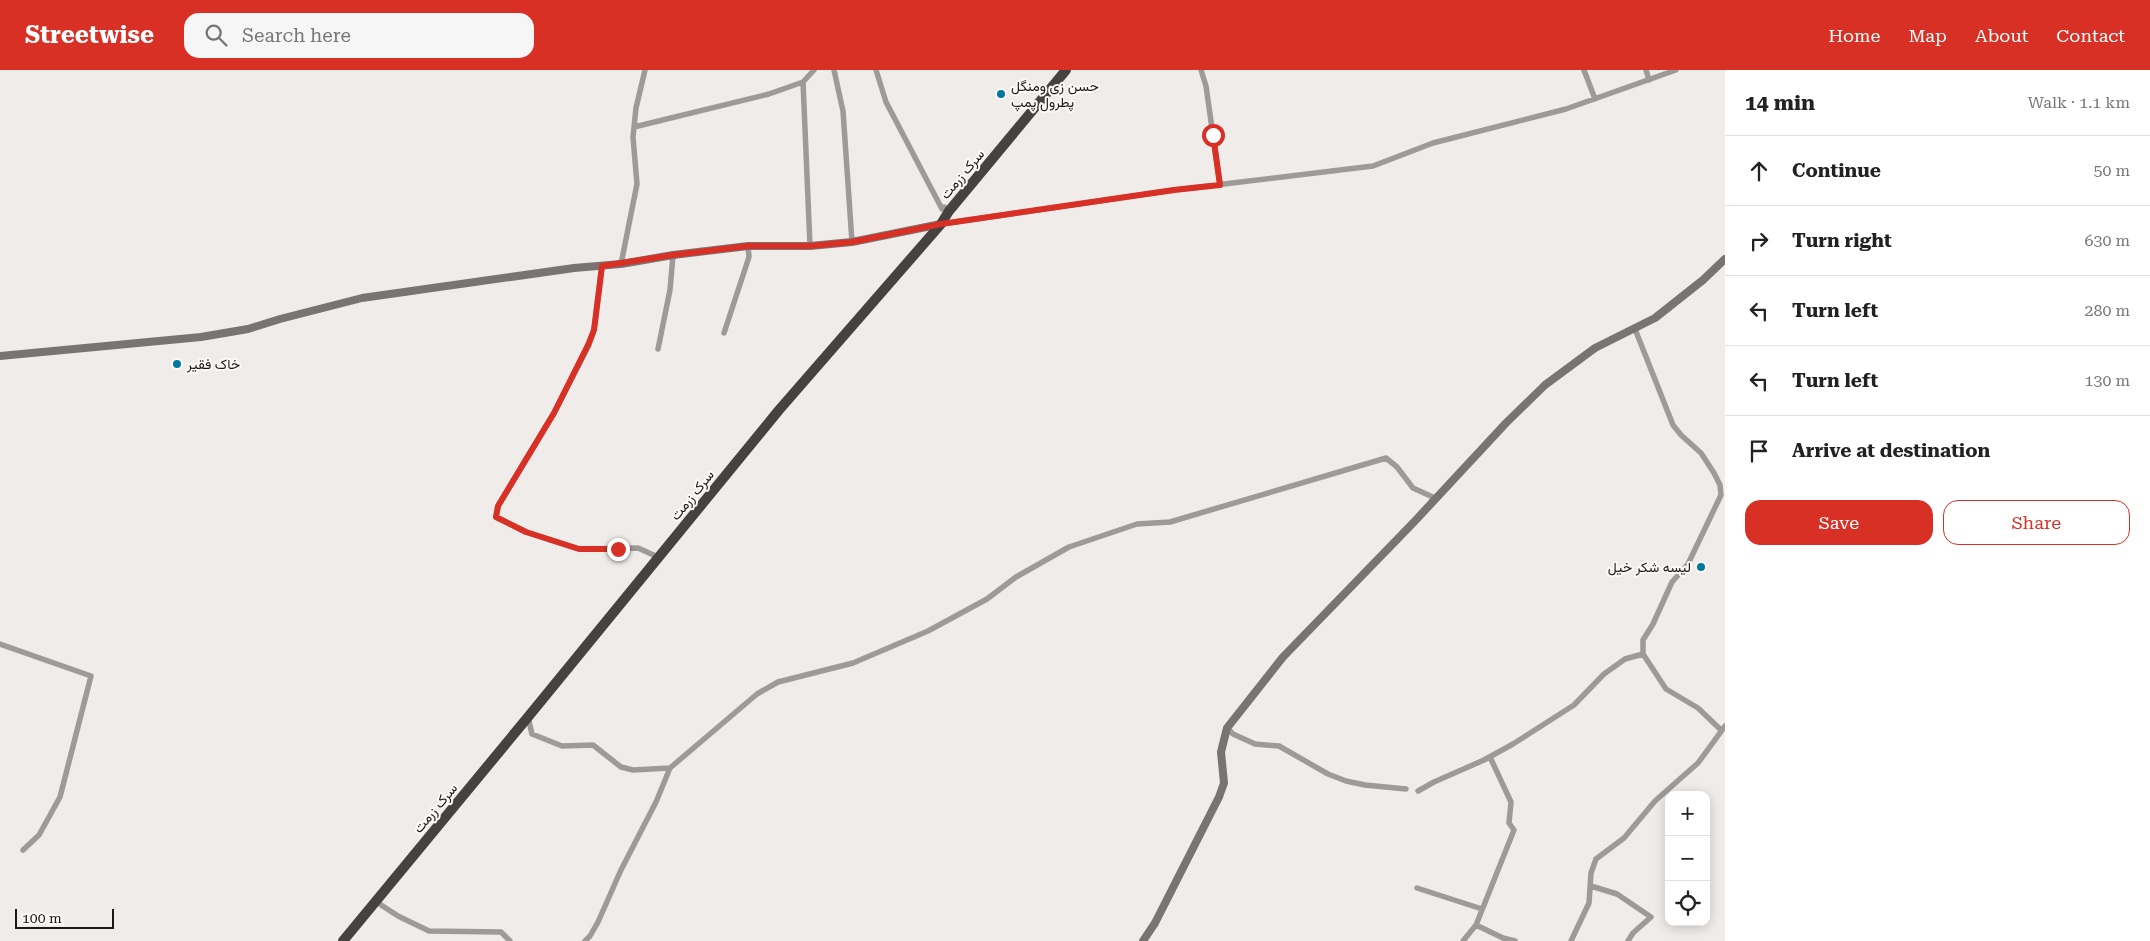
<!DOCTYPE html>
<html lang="en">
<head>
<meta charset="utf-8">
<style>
  :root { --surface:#fff; --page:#f6f6f6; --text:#222; --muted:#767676; --line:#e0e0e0; --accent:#d93025 }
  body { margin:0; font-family:"Roboto Serif",Vazirmatn,serif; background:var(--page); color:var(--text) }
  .controls { position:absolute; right:15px; bottom:15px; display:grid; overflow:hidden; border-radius:10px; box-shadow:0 2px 12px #0003 }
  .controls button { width:45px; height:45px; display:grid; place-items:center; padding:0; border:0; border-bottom:1px solid var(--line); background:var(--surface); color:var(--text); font:25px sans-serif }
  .scale { position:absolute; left:15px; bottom:12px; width:99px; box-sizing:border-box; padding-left:5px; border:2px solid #1a1918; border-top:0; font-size:14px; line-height:18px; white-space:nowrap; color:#1a1918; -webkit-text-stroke:4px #fcf9f6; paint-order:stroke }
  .stop { position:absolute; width:15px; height:15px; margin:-11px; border:4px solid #d93025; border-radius:50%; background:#fff }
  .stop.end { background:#d93025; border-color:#fff; box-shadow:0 1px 5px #0008 }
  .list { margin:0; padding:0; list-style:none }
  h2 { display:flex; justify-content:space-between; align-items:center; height:65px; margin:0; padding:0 20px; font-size:21px }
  h2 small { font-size:16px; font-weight:400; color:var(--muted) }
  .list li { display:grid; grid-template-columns:32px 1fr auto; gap:15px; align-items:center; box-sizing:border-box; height:70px; padding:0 20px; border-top:1px solid var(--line) }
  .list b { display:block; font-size:19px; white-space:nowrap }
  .list em { font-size:16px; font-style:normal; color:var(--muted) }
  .actions { display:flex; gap:10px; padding:15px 20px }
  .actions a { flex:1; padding:11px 0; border:1px solid var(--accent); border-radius:15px; text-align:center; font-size:18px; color:var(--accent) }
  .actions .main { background:var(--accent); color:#fff }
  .icon { flex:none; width:28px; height:28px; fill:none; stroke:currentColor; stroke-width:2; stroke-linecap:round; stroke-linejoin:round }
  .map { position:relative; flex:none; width:1725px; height:871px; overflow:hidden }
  header { display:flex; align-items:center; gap:30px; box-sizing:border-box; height:70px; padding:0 25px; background:var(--accent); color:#fff }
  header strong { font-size:24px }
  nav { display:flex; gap:28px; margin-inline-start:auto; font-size:18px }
  .search { width:350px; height:45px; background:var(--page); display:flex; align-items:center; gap:12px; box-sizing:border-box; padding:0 18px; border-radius:15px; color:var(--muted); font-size:19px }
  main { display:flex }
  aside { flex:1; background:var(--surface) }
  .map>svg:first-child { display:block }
</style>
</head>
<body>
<header>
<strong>Streetwise</strong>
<div class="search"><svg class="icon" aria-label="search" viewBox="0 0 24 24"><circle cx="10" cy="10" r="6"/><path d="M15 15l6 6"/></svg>Search here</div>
<nav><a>Home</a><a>Map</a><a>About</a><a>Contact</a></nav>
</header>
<main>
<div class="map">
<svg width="1725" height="871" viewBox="0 0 1725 871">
  <rect width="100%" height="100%" fill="#efece9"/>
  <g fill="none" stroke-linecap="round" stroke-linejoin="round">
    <path stroke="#9d9b9a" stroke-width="5.5" d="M 834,0 L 843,41 L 852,172
      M 876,0 L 886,32 L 942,139 L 944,137 L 949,141
      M 1201,0 L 1206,16 L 1220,115
      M 1584,0 L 1595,29
      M 1646,0 L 1649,10
      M 803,12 L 810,176
      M 634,57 L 769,24 L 803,12 L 814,0
      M 942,154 L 1174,120 L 1373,96 L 1433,73 L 1566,39 L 1676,0
      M 621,194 L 637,114 L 633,67 L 636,38 L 645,0
      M 602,196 L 594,260 L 589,275 L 554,343 L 498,436 L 496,447 L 526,462 L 579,479 L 638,478 L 658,487
      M 724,263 L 749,187 L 748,176
      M 658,279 L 670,220 L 673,185
      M 0,574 L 91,606 L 60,727 L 39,765 L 23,780
      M 1643,584 L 1666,619 L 1698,638 L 1721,660
      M 528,647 L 532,664 L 562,676 L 593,675 L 621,697 L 633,700 L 670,698
      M 1227,658 L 1233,664 L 1255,674 L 1279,676 L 1328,704 L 1346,711 L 1365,715 L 1406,719
      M 1418,721 L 1434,712 L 1484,690 L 1513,674 L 1574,635 L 1604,604 L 1625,589 L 1643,584 L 1643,570 L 1653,554 L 1672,512 L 1688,494 L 1721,425 L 1720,415 L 1714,403 L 1701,383 L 1681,365 L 1673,355 L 1635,259
      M 1591,816 L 1617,824 L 1651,847 L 1633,863 L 1628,871
      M 1417,818 L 1482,839
      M 375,831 L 398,846 L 429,861 L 501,862 L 510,871
      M 1476,855 L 1503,868 L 1515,871
      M 585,871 L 590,866 L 598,852 L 621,800 L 656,732 L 670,698 L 757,624 L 778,612 L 853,593 L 928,561 L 987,529 L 1016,507 L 1069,477 L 1137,454 L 1170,452 L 1386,388 L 1397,397 L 1413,418 L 1435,428
      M 1463,871 L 1476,855 L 1514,760 L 1509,753 L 1511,732 L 1490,687
      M 1571,871 L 1589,833 L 1591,803 L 1596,789 L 1624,768 L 1655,731 L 1698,693 L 1725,656"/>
    <path stroke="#777473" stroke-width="8" d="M 0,286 L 201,267 L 248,259 L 280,249 L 362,228 L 574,198 L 621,194 L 673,185 L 748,176 L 810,176 L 852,172 L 941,154
      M 1143,871 L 1155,853 L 1219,727 L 1224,713 L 1221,682 L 1227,658 L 1283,587 L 1414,452 L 1506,353 L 1545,315 L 1595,278 L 1655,248 L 1703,210 L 1725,189"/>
    <path stroke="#464241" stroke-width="10" d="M 343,871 L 528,647 L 779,340 L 941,154 L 949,141 L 1066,0"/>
  </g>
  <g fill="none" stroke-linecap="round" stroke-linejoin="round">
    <path stroke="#d93025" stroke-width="6" d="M 618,479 L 579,479 L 526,462 L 496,447 L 498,436 L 554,343 L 588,275 L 594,260 L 602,196 L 673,185 L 748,176 L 810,176 L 852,172 L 941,154 L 1174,120 L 1220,115 L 1213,65"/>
  </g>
  <g fill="#0277a0" stroke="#fcf9f6" stroke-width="2">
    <circle cx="1001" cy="24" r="5"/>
    <circle cx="177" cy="294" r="5"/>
    <circle cx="1701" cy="497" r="5"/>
  </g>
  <g text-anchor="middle" stroke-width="4" stroke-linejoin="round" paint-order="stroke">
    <g font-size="14" fill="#1a1918" stroke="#fcf9f6" text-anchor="start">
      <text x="1011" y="21">حسن زی ومنگل<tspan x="1011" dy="16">پطرول پمپ</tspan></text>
      <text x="187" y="299">خاک فقیر</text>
      <text x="1691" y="502" text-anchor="end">لیسه شکر خیل</text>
    </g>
    <g font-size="14" fill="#1a1918" stroke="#fcf9f6">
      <text transform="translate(962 104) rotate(-50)" y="5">سرک زرمت</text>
      <text transform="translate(692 425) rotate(-51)" y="5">سرک زرمت</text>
      <text transform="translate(435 738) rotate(-50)" y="5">سرک زرمت</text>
    </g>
  </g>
</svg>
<div class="controls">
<button>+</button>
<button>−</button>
<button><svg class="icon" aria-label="locate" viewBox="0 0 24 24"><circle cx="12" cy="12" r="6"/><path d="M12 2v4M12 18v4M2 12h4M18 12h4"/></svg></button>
</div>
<div class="scale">100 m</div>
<div class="stop" style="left:1213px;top:65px"></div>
<div class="stop end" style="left:618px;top:479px"></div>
</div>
<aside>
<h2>14 min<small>Walk · 1.1 km</small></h2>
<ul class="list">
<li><svg class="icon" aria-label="ahead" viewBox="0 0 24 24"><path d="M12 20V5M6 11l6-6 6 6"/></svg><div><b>Continue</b></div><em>50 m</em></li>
<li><svg class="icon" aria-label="right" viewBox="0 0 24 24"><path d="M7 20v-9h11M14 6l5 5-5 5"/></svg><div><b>Turn right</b></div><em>630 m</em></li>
<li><svg class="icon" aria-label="left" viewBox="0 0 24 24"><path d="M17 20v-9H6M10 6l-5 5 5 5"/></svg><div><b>Turn left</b></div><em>280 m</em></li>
<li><svg class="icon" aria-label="left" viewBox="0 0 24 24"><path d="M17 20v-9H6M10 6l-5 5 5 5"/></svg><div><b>Turn left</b></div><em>130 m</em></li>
<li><svg class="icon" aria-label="arrive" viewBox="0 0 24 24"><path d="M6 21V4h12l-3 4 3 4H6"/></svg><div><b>Arrive at destination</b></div></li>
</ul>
<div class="actions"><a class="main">Save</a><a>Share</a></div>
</aside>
</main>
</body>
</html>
